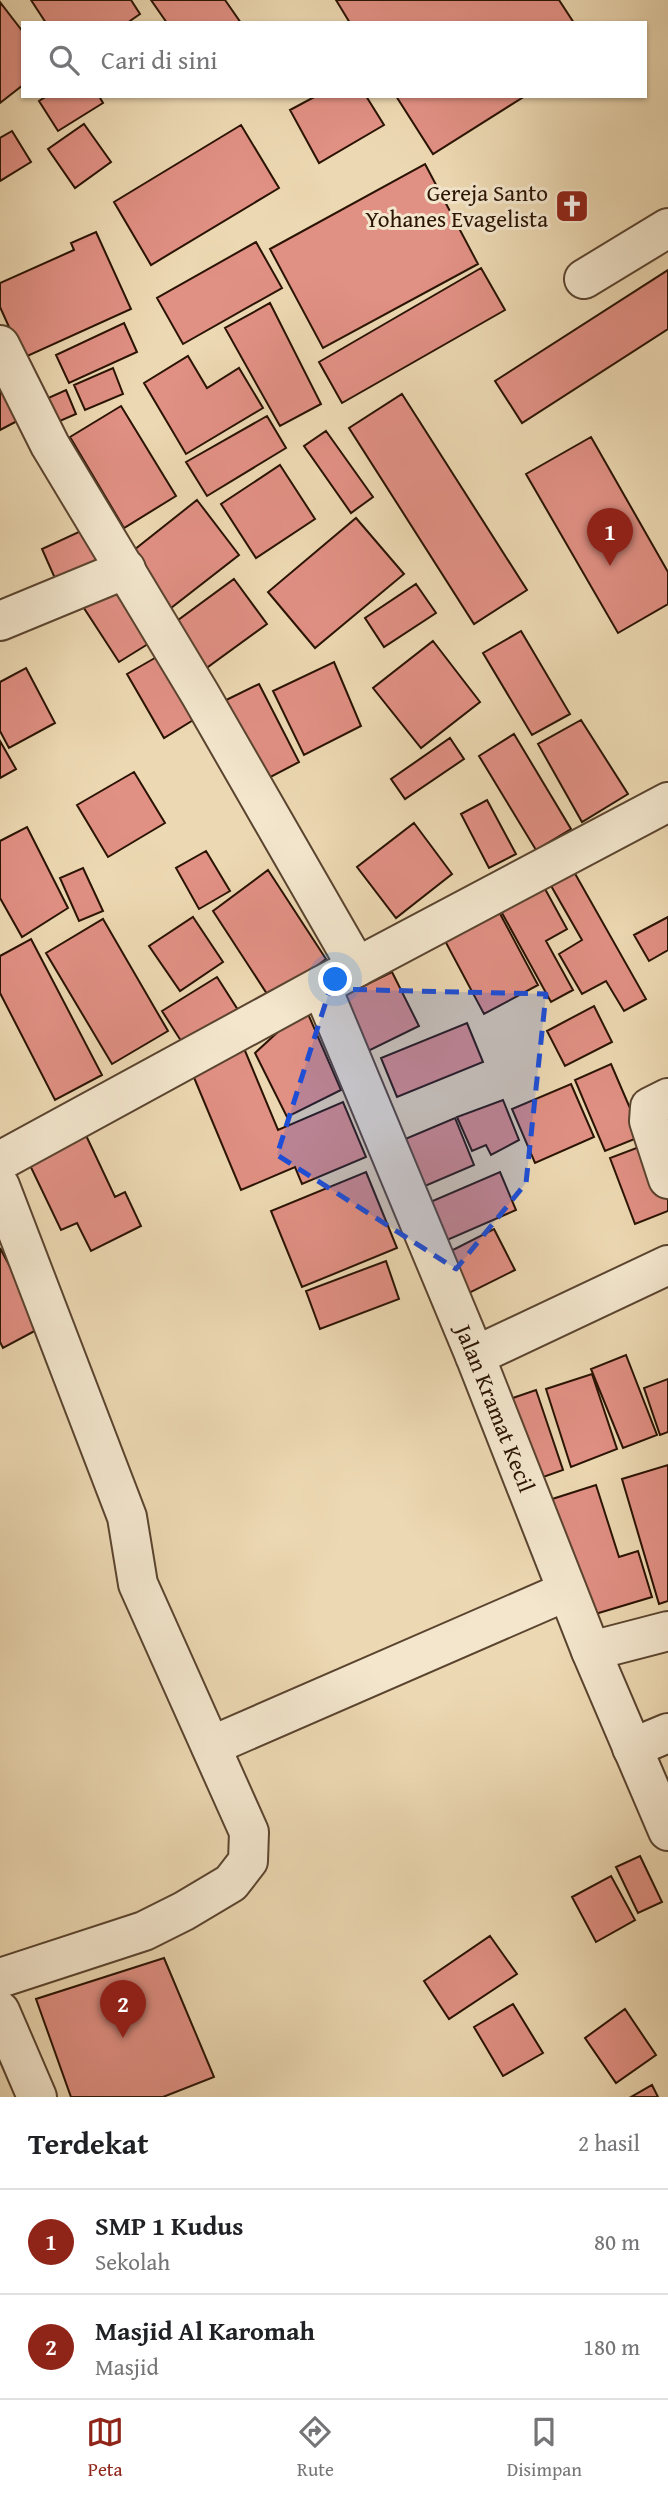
<!DOCTYPE html>
<html lang="id">
<head>
<meta charset="utf-8">
<style>
  :root { --surface:#fff; --page:#f2f2f2; --text:#202124; --muted:#757577; --line:#e0e0e0; --accent:#8f2418 }
  body { margin:0; font-family:"Gentium Book Plus",serif; background:var(--page); color:var(--text) }
  .you { position:absolute; left:336px; top:980px; width:24px; height:24px; margin:-18px; border:5px solid #fff; border-radius:50%; background:#1a73e8; box-shadow:0 0 0 10px #1a73e833 }
  .badge { display:grid; place-items:center; width:46px; height:46px; border-radius:50%; background:var(--accent); color:#fff; font-size:23px; font-weight:700 }
  .pin { position:absolute; translate:-50% -58px; filter:drop-shadow(0 2px 4px #0008) }
  .pin::after { content:''; position:absolute; top:37px; width:24px; height:21px; background:inherit; clip-path:polygon(0 0,100% 0,50% 100%) }
  .list { margin:0; padding:0; list-style:none }
  h2 { display:flex; justify-content:space-between; align-items:center; height:91px; margin:0; padding:0 28px; font-size:30px }
  h2 small { font-size:23px; font-weight:400; color:var(--muted) }
  .list li { display:grid; grid-template-columns:46px 1fr auto; gap:21px; align-items:center; box-sizing:border-box; height:105px; padding:0 28px; border-top:2px solid var(--line) }
  .list b { display:block; font-size:26px; white-space:nowrap }
  .list p { margin:0; font-size:23px; white-space:nowrap; color:var(--muted) }
  .list em { font-size:23px; font-style:normal; color:var(--muted) }
  .icon { flex:none; width:38px; height:38px; fill:none; stroke:currentColor; stroke-width:2; stroke-linecap:round; stroke-linejoin:round }
  .map { position:relative; flex:none; width:668px; height:2097px; overflow:hidden }
  .search { position:absolute; background:var(--surface); box-shadow:0 2px 5px #0004; left:21px; right:21px; top:21px; height:77px; display:flex; align-items:center; gap:18px; box-sizing:border-box; padding:0 24px; border-radius:0px; color:var(--muted); font-size:26px }
  .sheet { height:301px; background:var(--surface) }
  nav { display:flex; justify-content:space-around; align-items:center; box-sizing:border-box; height:98px; border-top:2px solid var(--line); background:var(--surface); font-size:19px; color:var(--muted) }
  nav a { display:grid; justify-items:center; gap:4px }
  nav .on { color:var(--accent) }
  .map>svg:first-child { display:block }
</style>
</head>
<body>
<div class="map">
<svg width="668" height="2097" viewBox="0 0 668 2097">
  <rect width="100%" height="100%" fill="#ecd8b2"/>
  <filter id="stains"><feTurbulence type="fractalNoise" baseFrequency=".00286" numOctaves="4"/><feColorMatrix values="0 0 0 0 .2 0 0 0 0 .09 0 0 0 0 .02 0 0 0 .5 -.17"/></filter>
  <radialGradient id="worn" r=".72"><stop offset=".6" stop-color="#630" stop-opacity="0"/><stop offset="1" stop-color="#630" stop-opacity=".3"/></radialGradient>
  <path fill="#e19084" stroke="#2a1303" stroke-width="2" d="M 31,0 L 131,0 L 140,14 L 127,23 L 46,23 Z
    M 151,0 L 225,0 L 241,23 L 167,23 Z
    M 336,0 L 559,0 L 574,23 L 350,23 Z
    M 0,2 L 23,32 L 23,85 L 0,103 Z
    M 47,96 L 99,96 L 103,103 L 58,131 L 39,101 Z
    M 316,96 L 366,96 L 384,125 L 319,163 L 290,110 Z
    M 396,96 L 525,96 L 433,154 Z
    M 84,124 L 111,162 L 75,188 L 48,149 Z
    M 241,125 L 279,188 L 151,265 L 114,202 Z
    M 12,131 L 31,162 L 0,181 L 0,138 Z
    M 425,164 L 478,264 L 323,348 L 270,249 Z
    M 96,232 L 131,309 L 23,358 L 0,307 L 0,283 L 74,250 L 71,243 Z
    M 256,242 L 282,288 L 183,344 L 157,298 Z
    M 481,268 L 505,310 L 342,403 L 319,362 Z
    M 668,270 L 668,329 L 522,423 L 495,381 Z
    M 270,303 L 321,404 L 280,426 L 225,328 Z
    M 124,323 L 137,352 L 69,383 L 56,355 Z
    M 188,356 L 207,388 L 239,368 L 263,408 L 186,454 L 144,383 Z
    M 113,368 L 123,394 L 85,410 L 74,385 Z
    M 0,377 L 21,419 L 0,430 Z
    M 66,390 L 76,414 L 46,427 L 35,404 Z
    M 402,394 L 527,590 L 474,624 L 349,428 Z
    M 121,406 L 176,496 L 124,528 L 70,437 Z
    M 267,416 L 286,448 L 207,496 L 186,462 Z
    M 326,431 L 373,497 L 351,513 L 304,446 Z
    M 591,437 L 668,572 L 668,604 L 618,633 L 526,474 Z
    M 280,465 L 315,519 L 256,558 L 221,504 Z
    M 197,500 L 239,555 L 171,608 L 134,550 Z
    M 356,518 L 404,574 L 315,648 L 268,592 Z
    M 83,530 L 103,573 L 61,592 L 42,549 Z
    M 118,578 L 156,639 L 119,662 L 80,602 Z
    M 234,579 L 267,624 L 201,672 L 170,626 Z
    M 416,584 L 436,613 L 384,647 L 365,618 Z
    M 521,631 L 570,714 L 532,735 L 483,653 Z
    M 433,641 L 480,702 L 421,748 L 373,688 Z
    M 167,651 L 203,714 L 164,738 L 127,674 Z
    M 334,662 L 361,726 L 304,755 L 273,691 Z
    M 26,668 L 55,723 L 9,748 L 0,731 L 0,682 Z
    M 259,684 L 299,762 L 261,782 L 220,703 Z
    M 581,720 L 628,794 L 582,822 L 538,744 Z
    M 514,734 L 571,829 L 536,850 L 479,756 Z
    M 450,738 L 464,759 L 405,799 L 391,779 Z
    M 0,741 L 16,769 L 0,778 Z
    M 134,772 L 165,823 L 108,857 L 77,805 Z
    M 487,800 L 516,854 L 489,868 L 461,814 Z
    M 414,823 L 452,874 L 396,918 L 357,867 Z
    M 27,827 L 68,908 L 22,937 L 0,898 L 0,841 Z
    M 206,851 L 230,891 L 199,909 L 176,868 Z
    M 569,863 L 646,999 L 624,1011 L 606,981 L 582,994 L 559,954 L 582,940 L 546,877 Z
    M 83,868 L 103,911 L 79,921 L 60,878 Z
    M 268,870 L 326,959 L 271,1000 L 213,911 Z
    M 539,878 L 567,929 L 546,941 L 573,990 L 551,1002 L 496,902 Z
    M 498,910 L 538,985 L 484,1014 L 444,939 Z
    M 193,917 L 223,962 L 180,991 L 149,946 Z
    M 668,917 L 668,950 L 649,961 L 634,935 Z
    M 103,919 L 168,1031 L 112,1064 L 46,953 Z
    M 31,939 L 102,1075 L 55,1100 L 0,993 L 0,956 Z
    M 392,972 L 419,1026 L 362,1054 L 335,1000 Z
    M 217,977 L 238,1010 L 183,1044 L 162,1011 Z
    M 594,1006 L 612,1042 L 565,1066 L 547,1031 Z
    M 305,1007 L 341,1090 L 287,1117 L 255,1053 Z
    M 467,1023 L 483,1062 L 397,1097 L 381,1058 Z
    M 243,1046 L 278,1130 L 343,1102 L 366,1157 L 302,1184 L 295,1167 L 241,1190 L 190,1068 Z
    M 611,1064 L 642,1136 L 605,1151 L 575,1080 Z
    M 571,1084 L 594,1137 L 535,1163 L 512,1109 Z
    M 503,1100 L 519,1140 L 491,1155 L 486,1145 L 472,1151 L 457,1117 Z
    M 455,1118 L 474,1165 L 411,1192 L 391,1145 Z
    M 83,1129 L 115,1197 L 125,1192 L 141,1226 L 91,1251 L 77,1223 L 61,1230 L 26,1157 Z
    M 647,1144 L 668,1197 L 668,1211 L 635,1224 L 610,1158 Z
    M 366,1172 L 397,1248 L 302,1287 L 271,1211 Z
    M 500,1172 L 516,1210 L 438,1244 L 421,1206 Z
    M 494,1229 L 515,1270 L 459,1298 L 439,1257 Z
    M 0,1248 L 42,1327 L 3,1348 L 0,1342 Z
    M 386,1261 L 399,1299 L 320,1329 L 306,1291 Z
    M 626,1355 L 657,1435 L 623,1448 L 591,1369 Z
    M 592,1374 L 617,1449 L 571,1467 L 546,1389 Z
    M 668,1379 L 668,1432 L 660,1435 L 644,1388 Z
    M 536,1390 L 563,1470 L 532,1481 L 504,1401 Z
    M 668,1465 L 668,1601 L 659,1604 L 622,1479 Z
    M 596,1485 L 619,1557 L 638,1551 L 652,1597 L 582,1618 L 546,1501 Z
    M 640,1856 L 662,1902 L 638,1913 L 616,1867 Z
    M 611,1876 L 635,1920 L 596,1942 L 572,1897 Z
    M 490,1936 L 517,1974 L 449,2019 L 424,1981 Z
    M 164,1958 L 214,2077 L 163,2097 L 71,2097 L 36,1999 Z
    M 513,2004 L 543,2053 L 503,2076 L 474,2027 Z
    M 625,2009 L 656,2055 L 616,2083 L 585,2038 Z
    M 652,2085 L 658,2097 L 631,2097 Z"/>
  <g fill="none" stroke-linecap="round" stroke-linejoin="round">
    <g stroke="#5a442f" stroke-width="42">
      <g id="minor">
        <path d="M 584,279 L 668,228"/>
        <path d="M 0,345 L 50,445 L 200,694 L 357,967"/>
        <path d="M 0,621 L 126,569"/>
        <path id="s1" d="M 321,986 L 475,1356 L 591,1651 L 668,1831"/>
        <path d="M 668,1098 L 650,1107 L 649,1121 L 668,1179"/>
        <path d="M 0,1161 L 321,986 L 668,802"/>
        <path d="M 0,1186 L 127,1517 L 138,1584 L 249,1832 L 248,1861 L 231,1883 L 184,1911 L 144,1931 L 0,1978"/>
        <path d="M 475,1356 L 668,1265"/>
        <path d="M 591,1651 L 668,1631"/>
        <path d="M 211,1746 L 567,1591"/>
        <path d="M 632,1748 L 668,1733"/>
        <path d="M 0,2011 L 37,2097"/>
      </g>
    </g>
    <use href="#minor" stroke="#f3e6cd" stroke-width="38"/>
  </g>
  <path fill="#1d4ed8" fill-opacity="0.2" stroke="#1d4ed8" stroke-width="5" stroke-dasharray="14 9" stroke-linejoin="round" d="M 330,989 L 546,994 L 526,1183 L 456,1269 L 277,1155 Z"/>
  <defs>
    <g id="church-square" transform="scale(1.75)"><rect x="-9" y="-9" width="18" height="18" rx="4" fill="#8f2418" stroke="#f3e6cd"/><path d="M-1.2-6h2.4v3.5h3.3v2.4h-3.3V6h-2.4V-.1h-3.3v-2.4h3.3Z" fill="#fff"/></g>
  </defs>
  <g fill-rule="evenodd">
    <use href="#church-square" x="572" y="206"/>
  </g>
  <g text-anchor="middle" stroke-width="6" stroke-linejoin="round" paint-order="stroke">
    <g font-size="23" fill="#2a1303" stroke="#f3e6cd" text-anchor="end">
      <text x="548" y="201">Gereja Santo<tspan x="548" dy="26">Yohanes Evagelista</tspan></text>
    </g>
    <g font-size="23" fill="#2a1303" stroke="#f3e6cd">
      <text dy="8" stroke="none"><textPath href="#s1" startOffset="457">Jalan Kramat Kecil</textPath></text>
    </g>
  </g>
  <rect width="100%" height="100%" filter="url(#stains)"/>
  <rect width="100%" height="100%" fill="url(#worn)"/>
</svg>
<div class="you"></div>
<div class="pin badge" style="left:610px;top:566px">1</div>
<div class="pin badge" style="left:123px;top:2038px">2</div>
<div class="search"><svg class="icon" aria-label="search" viewBox="0 0 24 24"><circle cx="10" cy="10" r="6"/><path d="M15 15l6 6"/></svg>Cari di sini</div>
</div>
<section class="sheet">
<h2>Terdekat<small>2 hasil</small></h2>
<ul class="list">
<li><span class="badge">1</span><div><b>SMP 1 Kudus</b><p>Sekolah</p></div><em>80 m</em></li>
<li><span class="badge">2</span><div><b>Masjid Al Karomah</b><p>Masjid</p></div><em>180 m</em></li>
</ul>
</section>
<nav>
<a class="on"><svg class="icon" aria-label="map" viewBox="0 0 24 24"><path d="M3 6l6-2 6 2 6-2v14l-6 2-6-2-6 2zM9 4v14M15 6v14"/></svg>Peta</a>
<a><svg class="icon" aria-label="directions" viewBox="0 0 24 24"><path d="M12 3l9 9-9 9-9-9zM9 14v-3h6M13 9l2 2-2 2"/></svg>Rute</a>
<a><svg class="icon" aria-label="saved" viewBox="0 0 24 24"><path d="M7 4h10v16l-5-4-5 4z"/></svg>Disimpan</a>
</nav>
</body>
</html>
